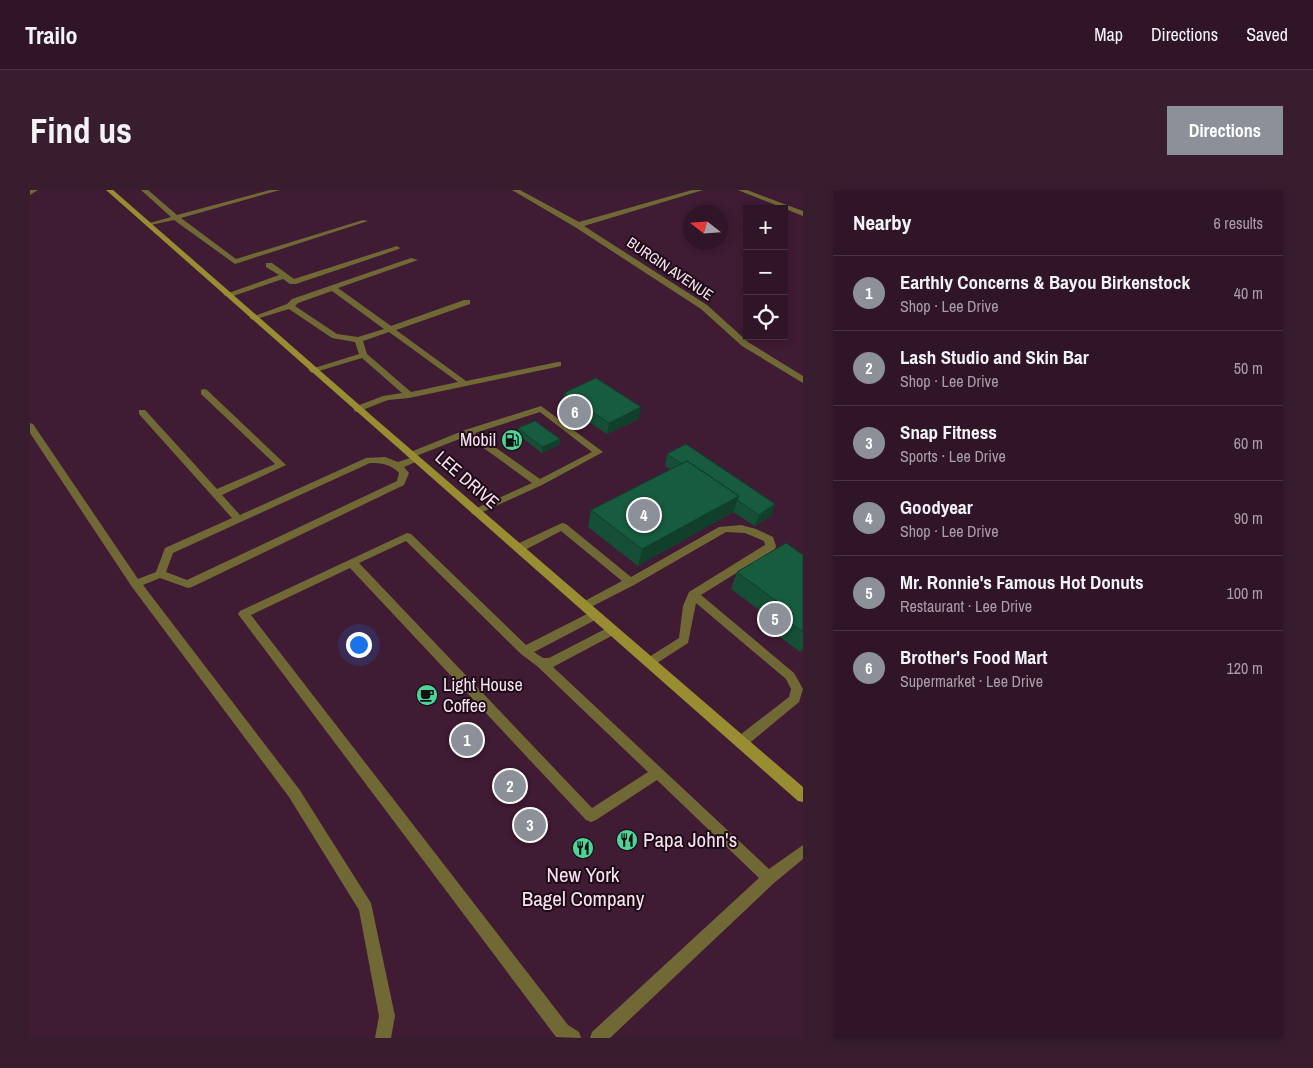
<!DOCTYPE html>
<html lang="en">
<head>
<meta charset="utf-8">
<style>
  :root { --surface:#301427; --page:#381d2f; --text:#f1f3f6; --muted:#a89ea7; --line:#4b3344; --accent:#8c9099 }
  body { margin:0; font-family:"Archivo Narrow",sans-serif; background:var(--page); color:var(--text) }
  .controls { position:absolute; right:15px; top:15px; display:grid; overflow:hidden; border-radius:0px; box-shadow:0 2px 8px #0003 }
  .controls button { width:45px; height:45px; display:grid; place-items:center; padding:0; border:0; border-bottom:1px solid var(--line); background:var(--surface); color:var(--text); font:25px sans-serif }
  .compass { position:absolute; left:653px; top:15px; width:45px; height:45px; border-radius:50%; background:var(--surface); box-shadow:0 2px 8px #0003; rotate:287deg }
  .you { position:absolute; left:328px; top:454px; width:18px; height:18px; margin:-12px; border:4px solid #fff; border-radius:50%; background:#1a73e8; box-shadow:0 0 0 8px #1a73e833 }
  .badge { display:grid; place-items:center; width:32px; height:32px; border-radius:50%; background:var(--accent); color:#fff; font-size:16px; font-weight:700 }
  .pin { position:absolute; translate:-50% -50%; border:2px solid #fff; box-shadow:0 1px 5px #0006 }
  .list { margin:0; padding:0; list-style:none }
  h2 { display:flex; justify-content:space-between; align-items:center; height:65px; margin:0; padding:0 20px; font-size:21px }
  h2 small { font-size:16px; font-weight:400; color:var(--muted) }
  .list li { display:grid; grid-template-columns:32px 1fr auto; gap:15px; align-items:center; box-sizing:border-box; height:75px; padding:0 20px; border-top:1px solid var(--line) }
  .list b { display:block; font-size:19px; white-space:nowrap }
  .list p { margin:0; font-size:16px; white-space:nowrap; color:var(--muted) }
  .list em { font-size:16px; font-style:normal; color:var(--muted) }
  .icon { flex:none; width:28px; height:28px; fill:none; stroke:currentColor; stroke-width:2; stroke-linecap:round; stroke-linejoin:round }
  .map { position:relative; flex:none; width:773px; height:848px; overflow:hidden; border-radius:0px }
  header { display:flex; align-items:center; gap:30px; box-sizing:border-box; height:70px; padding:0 25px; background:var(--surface); border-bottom:1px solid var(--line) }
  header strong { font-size:24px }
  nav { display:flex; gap:28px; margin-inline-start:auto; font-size:18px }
  .intro { display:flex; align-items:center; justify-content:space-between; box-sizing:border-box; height:120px; padding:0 30px }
  h1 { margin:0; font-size:35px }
  .button { padding:12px 22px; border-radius:0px; background:var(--accent); color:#fff; font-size:18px; font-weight:700 }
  main { display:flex; gap:30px; padding:0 30px }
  aside { flex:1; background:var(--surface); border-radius:0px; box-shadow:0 2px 8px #0003 }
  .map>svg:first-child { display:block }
</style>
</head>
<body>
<header>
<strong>Trailo</strong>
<nav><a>Map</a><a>Directions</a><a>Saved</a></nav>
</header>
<div class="intro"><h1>Find us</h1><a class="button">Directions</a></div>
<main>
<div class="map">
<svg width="773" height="848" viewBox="0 0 773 848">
  <rect width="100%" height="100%" fill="#401b34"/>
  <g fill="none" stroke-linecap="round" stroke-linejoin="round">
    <path fill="#716935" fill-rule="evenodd" d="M 0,0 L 8,0 L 0,5 Z
      M 111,0 L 118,0 L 147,25 L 240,0 L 250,0 L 151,28 L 206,69 L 333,30 L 338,31 L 205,74 L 144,30 L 116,36 L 116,34 L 141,27 Z
      M 367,56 L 370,58 L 369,59 L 266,94 L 260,94 L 253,89 L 200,107 L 193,105 L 249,85 L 236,77 L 236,73 L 242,73 L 264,89 Z
      M 381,68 L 388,70 L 308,98 L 361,136 L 434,110 L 440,110 L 440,114 L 366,140 L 436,191 L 528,172 L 531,172 L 531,176 L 379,208 L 358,210 L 327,222 L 324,221 L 324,217 L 353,206 L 372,203 L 332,168 L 282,183 L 278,180 L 329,164 L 325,152 L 302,148 L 259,119 L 223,130 L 219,128 L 257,114 L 262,109 ZM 302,101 L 354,139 L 328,147 L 307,144 L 265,116 L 268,113 ZM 359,142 L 428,192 L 381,202 L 337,164 L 333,151 Z
      M 174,199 L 177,200 L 256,275 L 192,305 L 210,325 L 336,268 L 355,267 L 368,272 L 380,268 L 376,265 L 378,263 L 435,240 L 511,216 L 573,262 L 512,295 L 446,325 L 442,324 L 441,322 L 442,320 L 502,293 L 437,246 L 386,266 L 390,269 L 388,271 L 374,277 L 379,283 L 374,295 L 162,397 L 158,398 L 130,388 L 113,395 L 269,599 L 341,713 L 365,826 L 361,848 L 345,848 L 349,826 L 329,720 L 259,607 L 102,397 L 0,243 L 0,233 L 3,234 L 108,389 L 126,382 L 135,358 L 202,328 L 109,224 L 109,220 L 115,220 L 187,299 L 245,274 L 171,204 L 171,200 ZM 510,222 L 562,262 L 510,289 L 445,243 ZM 340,273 C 352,273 361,274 369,283 L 367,291 L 157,390 L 136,382 L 143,363 Z
      M 532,333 L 536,334 L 601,387 L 689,337 L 711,335 L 726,339 L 743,347 L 746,356 L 745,359 L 671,405 L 764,483 L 773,499 L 769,512 L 716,556 L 711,557 L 706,556 L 705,552 L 706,548 L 759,507 L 761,499 L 756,489 L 666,413 L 658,453 L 624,475 L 616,475 L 614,472 L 616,469 L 649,448 L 653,416 L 659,402 L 735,355 L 734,351 L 715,343 L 696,342 L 604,395 L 555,420 L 551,419 L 549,416 L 551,413 L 592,391 L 531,341 L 493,361 L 485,361 L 484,358 L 485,355 Z
      M 377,343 L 381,344 L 496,455 L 561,422 L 569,422 L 571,425 L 569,428 L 504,462 L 513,468 L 519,468 L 579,437 L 587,437 L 589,440 L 587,443 L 523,477 L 739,679 L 773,655 L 773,669 L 744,693 L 580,848 L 560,848 L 562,842 L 729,688 L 627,590 L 566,630 L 561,632 L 556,630 L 320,378 L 221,425 L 538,835 L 549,842 L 551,848 L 526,847 L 208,424 L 210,421 ZM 376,351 L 491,464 L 507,476 L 618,582 L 562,618 L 329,373 Z"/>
    <path fill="#716935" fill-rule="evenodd" d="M 482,0 L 490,0 L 549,32 L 662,0 L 673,0 L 554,36 L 677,115 L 718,152 L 773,186 L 773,193 L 712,156 L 671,119 L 545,37 Z
      M 708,0 L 717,0 L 773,21 L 773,26 Z"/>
    <path fill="#998d31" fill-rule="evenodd" d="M 76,0 L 83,0 L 342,226 L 773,597 L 773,612 L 768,611 Z"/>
  </g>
  <path fill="#144f36" d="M 534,203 L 609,229 L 577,244 L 532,214 Z
    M 488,238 L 530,249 L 529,255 L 512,263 L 487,244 Z
    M 637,264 L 745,314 L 741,326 L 725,336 L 703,322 L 608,376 L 558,337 L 561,320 L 641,280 L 635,276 Z
    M 773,365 L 773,460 L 770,462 L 749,446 L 753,438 L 701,399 L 707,382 Z"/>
  <path fill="#10402c" d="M 611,217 L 609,229 L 577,244 L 579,233 Z
    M 530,249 L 529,255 L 512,263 L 512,257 Z
    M 709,306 L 703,322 L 608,376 L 612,359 Z
    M 745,314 L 741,326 L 725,336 L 729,325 Z"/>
  <path fill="#175c3f" stroke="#10402c" d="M 566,188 L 611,217 L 579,233 L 534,203 Z
    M 505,231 L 530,249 L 512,257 L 488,238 Z
    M 656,254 L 745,314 L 729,325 L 707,310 L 709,306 L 657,271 L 652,274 L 637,264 Z
    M 657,271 L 709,306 L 612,359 L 561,320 Z
    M 756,353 L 773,365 L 773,442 L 756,430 L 764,424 L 707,382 Z"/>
  <defs>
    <g id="fuel-disc" transform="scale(1.125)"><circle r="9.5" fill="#4ed399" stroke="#1d0c17"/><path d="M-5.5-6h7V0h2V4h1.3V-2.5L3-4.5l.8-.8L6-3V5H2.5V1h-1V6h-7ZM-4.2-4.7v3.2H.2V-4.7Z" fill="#111"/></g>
    <g id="cafe-disc" transform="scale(1.125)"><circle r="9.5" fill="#4ed399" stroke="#1d0c17"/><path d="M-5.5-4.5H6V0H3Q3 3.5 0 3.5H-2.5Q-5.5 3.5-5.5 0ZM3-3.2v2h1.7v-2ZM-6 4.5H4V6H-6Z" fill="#111"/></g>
    <g id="restaurant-disc" transform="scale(1.125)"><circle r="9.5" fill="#4ed399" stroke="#1d0c17"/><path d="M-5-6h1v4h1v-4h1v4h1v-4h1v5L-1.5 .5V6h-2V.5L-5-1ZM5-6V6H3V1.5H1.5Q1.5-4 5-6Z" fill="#111"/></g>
  </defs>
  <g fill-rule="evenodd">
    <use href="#fuel-disc" x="482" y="250"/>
    <use href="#cafe-disc" x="397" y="505"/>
    <use href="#restaurant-disc" x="597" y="650"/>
    <use href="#restaurant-disc" x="553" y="658"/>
  </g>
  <g text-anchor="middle" stroke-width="4" stroke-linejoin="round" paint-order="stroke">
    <g font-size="15" fill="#fae1f0" stroke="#1d0c17">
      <text transform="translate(640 79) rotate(34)" y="5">BURGIN AVENUE</text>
    </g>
    <g font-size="18" fill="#fae1f0" stroke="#1d0c17" text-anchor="end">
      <text x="466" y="256">Mobil</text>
      <text x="413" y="501" text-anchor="start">Light House<tspan x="413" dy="21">Coffee</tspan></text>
    </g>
    <g font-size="18" fill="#fae1f0" stroke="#1d0c17">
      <text transform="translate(437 290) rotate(41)" y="6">LEE DRIVE</text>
    </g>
    <g font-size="21" fill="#fae1f0" stroke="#1d0c17" text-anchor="start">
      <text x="613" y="657">Papa John's</text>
      <text x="553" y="692" text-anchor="middle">New York<tspan x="553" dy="24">Bagel Company</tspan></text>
    </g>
  </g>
</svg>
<div class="controls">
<button>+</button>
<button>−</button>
<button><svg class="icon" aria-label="locate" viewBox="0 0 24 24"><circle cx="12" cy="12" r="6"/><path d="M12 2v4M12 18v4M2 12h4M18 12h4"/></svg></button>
</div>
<svg class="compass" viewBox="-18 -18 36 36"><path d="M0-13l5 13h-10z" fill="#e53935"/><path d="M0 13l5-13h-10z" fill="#a89ea7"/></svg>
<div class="you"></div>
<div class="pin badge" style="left:437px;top:550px">1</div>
<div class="pin badge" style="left:480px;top:596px">2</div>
<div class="pin badge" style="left:500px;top:635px">3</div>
<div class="pin badge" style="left:614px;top:325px">4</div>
<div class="pin badge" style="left:745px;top:429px">5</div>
<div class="pin badge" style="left:545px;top:222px">6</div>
</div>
<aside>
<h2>Nearby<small>6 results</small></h2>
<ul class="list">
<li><span class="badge">1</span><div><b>Earthly Concerns &amp; Bayou Birkenstock</b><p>Shop · Lee Drive</p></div><em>40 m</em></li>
<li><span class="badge">2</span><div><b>Lash Studio and Skin Bar</b><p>Shop · Lee Drive</p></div><em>50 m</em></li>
<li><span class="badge">3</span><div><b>Snap Fitness</b><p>Sports · Lee Drive</p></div><em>60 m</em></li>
<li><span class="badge">4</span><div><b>Goodyear</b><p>Shop · Lee Drive</p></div><em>90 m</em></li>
<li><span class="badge">5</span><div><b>Mr. Ronnie's Famous Hot Donuts</b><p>Restaurant · Lee Drive</p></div><em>100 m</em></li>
<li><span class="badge">6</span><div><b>Brother's Food Mart</b><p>Supermarket · Lee Drive</p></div><em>120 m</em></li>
</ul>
</aside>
</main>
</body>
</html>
